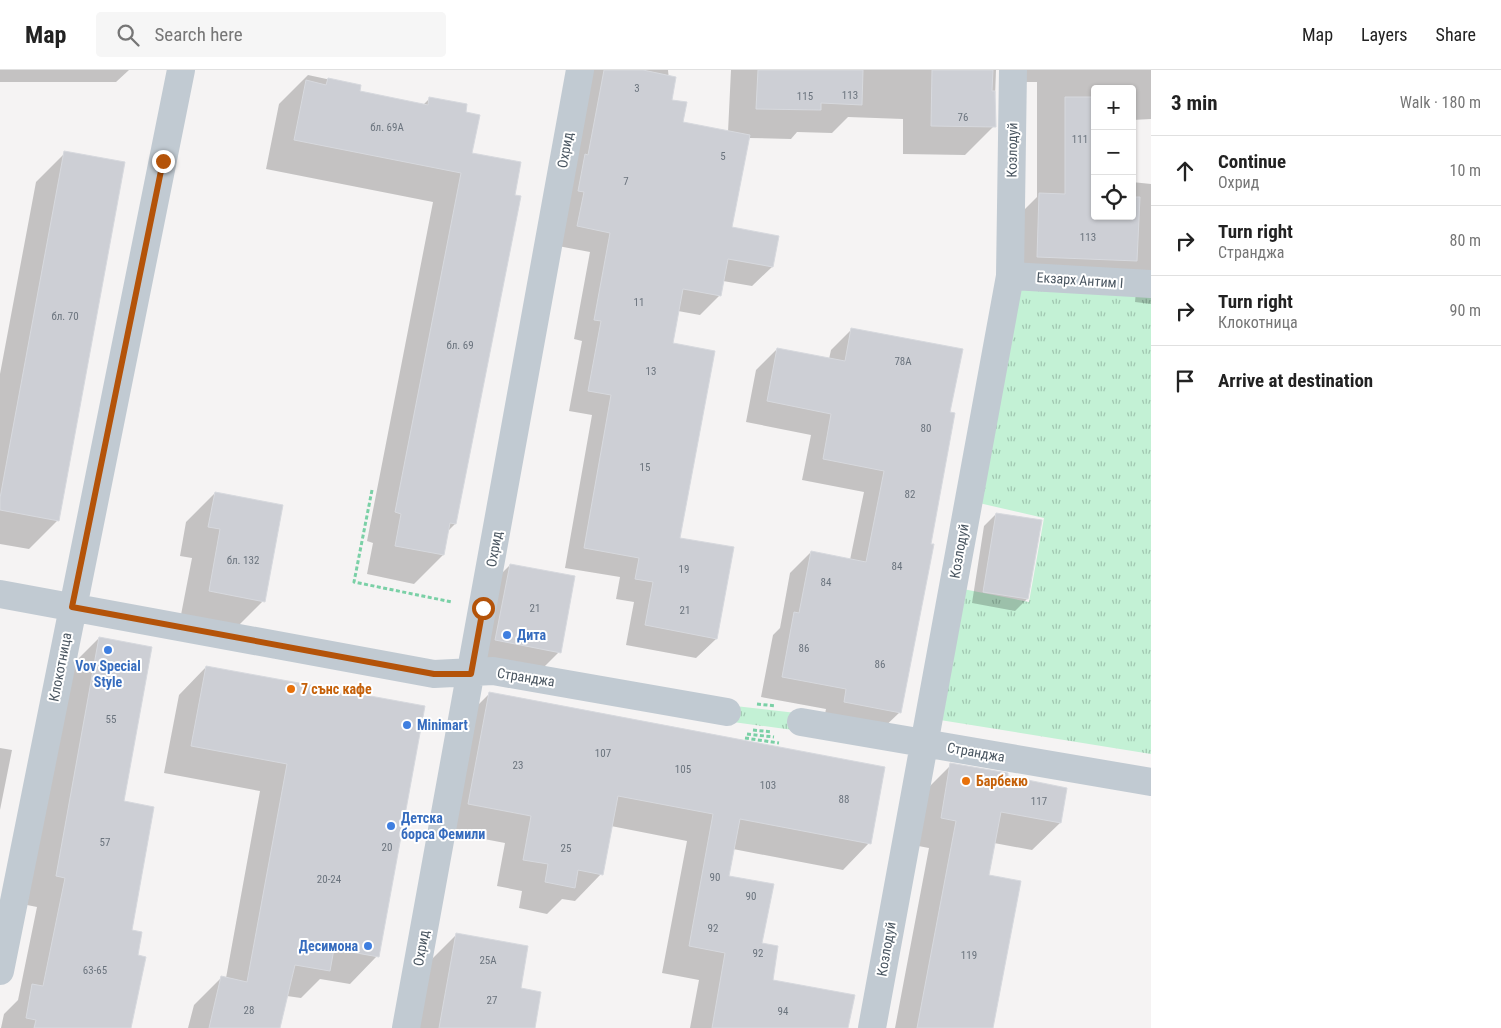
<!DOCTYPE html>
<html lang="en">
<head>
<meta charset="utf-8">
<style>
  :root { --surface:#fff; --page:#f6f6f6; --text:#222; --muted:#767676; --line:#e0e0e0 }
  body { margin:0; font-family:"Roboto Condensed",sans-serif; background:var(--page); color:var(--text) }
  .controls { position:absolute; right:15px; top:15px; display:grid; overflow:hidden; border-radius:5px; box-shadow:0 1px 4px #0004 }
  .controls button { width:45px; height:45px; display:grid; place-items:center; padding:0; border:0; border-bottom:1px solid var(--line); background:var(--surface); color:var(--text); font:25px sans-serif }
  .stop { position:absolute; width:15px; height:15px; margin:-11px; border:4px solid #b45309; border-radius:50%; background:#fff }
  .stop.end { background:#b45309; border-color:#fff; box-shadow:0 1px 5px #0008 }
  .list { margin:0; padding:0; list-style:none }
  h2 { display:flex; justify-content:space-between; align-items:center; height:65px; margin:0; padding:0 20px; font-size:21px }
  h2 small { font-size:16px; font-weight:400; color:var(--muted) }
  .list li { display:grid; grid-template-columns:32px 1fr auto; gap:15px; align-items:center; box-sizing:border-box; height:70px; padding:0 20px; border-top:1px solid var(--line) }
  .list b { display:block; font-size:19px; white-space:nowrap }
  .list p { margin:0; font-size:16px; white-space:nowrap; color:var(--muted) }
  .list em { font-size:16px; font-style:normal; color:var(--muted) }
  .icon { flex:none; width:28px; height:28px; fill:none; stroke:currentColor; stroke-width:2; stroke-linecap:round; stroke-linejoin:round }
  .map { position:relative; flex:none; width:1151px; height:958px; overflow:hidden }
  header { display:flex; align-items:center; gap:30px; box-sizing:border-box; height:70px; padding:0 25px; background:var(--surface); border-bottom:1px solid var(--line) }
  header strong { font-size:24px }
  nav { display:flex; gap:28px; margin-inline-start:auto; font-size:18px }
  .search { width:350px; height:45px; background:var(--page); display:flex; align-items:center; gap:12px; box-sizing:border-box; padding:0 18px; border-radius:5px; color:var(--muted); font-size:19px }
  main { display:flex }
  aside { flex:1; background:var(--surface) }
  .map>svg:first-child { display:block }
</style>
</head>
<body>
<header>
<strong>Map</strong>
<div class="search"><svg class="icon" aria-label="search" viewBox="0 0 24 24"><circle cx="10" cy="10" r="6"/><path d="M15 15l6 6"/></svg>Search here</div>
<nav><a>Map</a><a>Layers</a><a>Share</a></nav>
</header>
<main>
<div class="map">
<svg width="1151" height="958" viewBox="0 0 1151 958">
  <defs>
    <pattern id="grass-tufts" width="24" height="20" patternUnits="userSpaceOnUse" patternTransform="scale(1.25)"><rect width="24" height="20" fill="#c3f1d5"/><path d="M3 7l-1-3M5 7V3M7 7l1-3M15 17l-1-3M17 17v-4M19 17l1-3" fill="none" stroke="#a0c6b0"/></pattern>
  </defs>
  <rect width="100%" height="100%" fill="#f5f3f3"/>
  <path fill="url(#grass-tufts)" d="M 1014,208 L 1151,218 L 1151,684 L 940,650 L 963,519 L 1029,532 L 1044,448 L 979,433 Z
    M 735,636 L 796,643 L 793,660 L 733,652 Z"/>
  <path fill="#0003" d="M 0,0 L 129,0 L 116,12 L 0,12 Z
    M 588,0 L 668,0 L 671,31 L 682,53 L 728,62 L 731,0 L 996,0 L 994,56 L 965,85 L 903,84 L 903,49 L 848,47 L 832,63 L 797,62 L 791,69 L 748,68 L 731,158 L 772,197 L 752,216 L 723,211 L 720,225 L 700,245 L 678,241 L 671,274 L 679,469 L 716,569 L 696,588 L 626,575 L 634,532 L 616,529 L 620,507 L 565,498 L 592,345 L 569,341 L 582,271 L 574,269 L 590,182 L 558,176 Z
    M 1021,0 L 1151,0 L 1151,49 L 1132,50 L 1132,19 L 1095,19 L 1095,146 L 1132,146 L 1132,112 L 1151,114 L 1151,234 L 1135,232 L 1136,221 L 1008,216 L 1011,153 L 1037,127 L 1037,12 L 1021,12 Z
    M 308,5 L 359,16 L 358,22 L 423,35 L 430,28 L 465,43 L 471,84 L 514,125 L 455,454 L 447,462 L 443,485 L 414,514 L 367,504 L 373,473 L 367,471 L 433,132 L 266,99 L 279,34 Z
    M 65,83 L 58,450 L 29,479 L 0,474 L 0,304 L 36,112 Z
    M 852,259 L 949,343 L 900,642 L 878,663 L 823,653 L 826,639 L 761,627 L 773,565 L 780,558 L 790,503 L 811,482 L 850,490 L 864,422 L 802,410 L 811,365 L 746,352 L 756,300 L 777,279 L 829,289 L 831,280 Z
    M 215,423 L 263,531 L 234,560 L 180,550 L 192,488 L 180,486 L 186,452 Z
    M 996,444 L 1027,529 L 1015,541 L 972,533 L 984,456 Z
    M 510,495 L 559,582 L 530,611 L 466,599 L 481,524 Z
    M 99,568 L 122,732 L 131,861 L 136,886 L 130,958 L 1,958 L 4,944 L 18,930 L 37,837 L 27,835 L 70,597 Z
    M 206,597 L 423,637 L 377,886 L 350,914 L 320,909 L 301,928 L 287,926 L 279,958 L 188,958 L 194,935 L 222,907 L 226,908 L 260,721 L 164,703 L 179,625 Z
    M 490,623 L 869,773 L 843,800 L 733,779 L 728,807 L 761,874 L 772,911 L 847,958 L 690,958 L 699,910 L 662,903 L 687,771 L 611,756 L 601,804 L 575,831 L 562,829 L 547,844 L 519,838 L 522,821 L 497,816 L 505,773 L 442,761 L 463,650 Z
    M 0,678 L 12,680 L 0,740 Z
    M 951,695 L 1006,707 L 1060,753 L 1032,780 L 994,773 L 987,806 L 992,958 L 895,958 L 929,778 L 913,775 L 923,723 Z
    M 457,864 L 519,919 L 533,958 L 419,958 L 432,889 Z"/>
  <path fill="#cdcfd5" stroke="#d7d9de" d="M 604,0 L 643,0 L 676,7 L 672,30 L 687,32 L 683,52 L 750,65 L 732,157 L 779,166 L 773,197 L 728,189 L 721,226 L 683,219 L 673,273 L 715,281 L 680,468 L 734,477 L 717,569 L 645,555 L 653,512 L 635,509 L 639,488 L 584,478 L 611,325 L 588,321 L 601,251 L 594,250 L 610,163 L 577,156 L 584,122 L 578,121 L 585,84 L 588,85 Z
    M 758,0 L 863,0 L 862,35 L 821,33 L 821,40 L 756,39 Z
    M 932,0 L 993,0 L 992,21 L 995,21 L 996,57 L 931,56 Z
    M 328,8 L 361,15 L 360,21 L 428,35 L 429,27 L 467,34 L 466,42 L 480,45 L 472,83 L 521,92 L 515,125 L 521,126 L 456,454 L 450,453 L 444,485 L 395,476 L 401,444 L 395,442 L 461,103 L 294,70 L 306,10 L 326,15 Z
    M 1065,27 L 1095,27 L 1095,146 L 1132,146 L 1132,127 L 1140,127 L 1137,191 L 1037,187 L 1039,123 L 1065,124 Z
    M 64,81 L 125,92 L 59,451 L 0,440 L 0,428 Z
    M 851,258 L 963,279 L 950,342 L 955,343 L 931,474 L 934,474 L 901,643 L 844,632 L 846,619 L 782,607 L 794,542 L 799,543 L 811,481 L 866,492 L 884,401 L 823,389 L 831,344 L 767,331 L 777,278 L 845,291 Z
    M 215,422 L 283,435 L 265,532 L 209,521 L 220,459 L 208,457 Z
    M 996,443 L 1042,450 L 1028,529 L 983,522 Z
    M 510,494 L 575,506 L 561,583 L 495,570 Z
    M 99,567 L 152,577 L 124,731 L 154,737 L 132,860 L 142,862 L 138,885 L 146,887 L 131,958 L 34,958 L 36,950 L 26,948 L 32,914 L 43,916 L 65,808 L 56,806 Z
    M 206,596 L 425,636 L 379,887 L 334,879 L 330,901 L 295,895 L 280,958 L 209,958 L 221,906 L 247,912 L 287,694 L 191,676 Z
    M 489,622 L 885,697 L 871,774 L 740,749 L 729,806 L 774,814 L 762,873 L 778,876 L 773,910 L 855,925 L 848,958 L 712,958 L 725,883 L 689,876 L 713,744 L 618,726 L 603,805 L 578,800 L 575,818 L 545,812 L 548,794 L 523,790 L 531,746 L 468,734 Z
    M 950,693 L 1008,703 L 1008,706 L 1067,718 L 1061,753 L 1001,742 L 989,805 L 1021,811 L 993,958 L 917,958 L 956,751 L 941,748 Z
    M 456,863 L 528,876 L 521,918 L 541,922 L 535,958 L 439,958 Z"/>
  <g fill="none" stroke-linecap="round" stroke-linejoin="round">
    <path stroke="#7ad0a6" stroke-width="3" stroke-dasharray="4 2.5" stroke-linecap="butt" d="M 372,420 L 354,512 L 452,532
      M 757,634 L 776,636
      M 753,660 L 772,662
      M 747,664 L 774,667
      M 745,668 L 779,673"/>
    <path stroke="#c1cad2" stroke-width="28" d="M 1010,206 L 1151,214
      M 0,524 L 434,604 L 493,601 L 727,642
      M 801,652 L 1151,712
      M 0,901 L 181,0
      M 406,958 L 580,0
      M 872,958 L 1010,206 L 1013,0"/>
  </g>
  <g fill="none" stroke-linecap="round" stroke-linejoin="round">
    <path stroke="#b45309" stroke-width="6" d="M 163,91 L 72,537 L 434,604 L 471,604 L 483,538"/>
  </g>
  <g fill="#3f7fe0" stroke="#fff" stroke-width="2">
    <circle cx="507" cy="565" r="5"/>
    <circle cx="108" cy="580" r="5"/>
    <circle cx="407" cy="655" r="5"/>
    <circle cx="391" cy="756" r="5"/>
    <circle cx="368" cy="876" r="5"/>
  </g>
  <g fill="#e8710a" stroke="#fff" stroke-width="2">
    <circle cx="291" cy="619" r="5"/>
    <circle cx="966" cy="711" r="5"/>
  </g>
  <g text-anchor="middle" stroke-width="4" stroke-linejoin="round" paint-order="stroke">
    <g font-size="11" fill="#6b747e">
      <text x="637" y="22">3</text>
      <text x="850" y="29">113</text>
      <text x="805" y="30">115</text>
      <text x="963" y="51">76</text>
      <text x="387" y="61">бл. 69А</text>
      <text x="1080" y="73">111</text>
      <text x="723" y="90">5</text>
      <text x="626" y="115">7</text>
      <text x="1088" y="171">113</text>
      <text x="639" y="236">11</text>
      <text x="65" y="250">бл. 70</text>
      <text x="460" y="279">бл. 69</text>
      <text x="903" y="295">78А</text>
      <text x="651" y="305">13</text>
      <text x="926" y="362">80</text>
      <text x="645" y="401">15</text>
      <text x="910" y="428">82</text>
      <text x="243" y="494">бл. 132</text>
      <text x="897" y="500">84</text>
      <text x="684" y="503">19</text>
      <text x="826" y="516">84</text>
      <text x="535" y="542">21</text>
      <text x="685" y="544">21</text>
      <text x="804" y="582">86</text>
      <text x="880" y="598">86</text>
      <text x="111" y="653">55</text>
      <text x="603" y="687">107</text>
      <text x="518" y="699">23</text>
      <text x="683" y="703">105</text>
      <text x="768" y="719">103</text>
      <text x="844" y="733">88</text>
      <text x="1039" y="735">117</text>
      <text x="105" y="776">57</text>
      <text x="387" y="781">20</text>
      <text x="566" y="782">25</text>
      <text x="715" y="811">90</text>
      <text x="329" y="813">20-24</text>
      <text x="751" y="830">90</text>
      <text x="713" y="862">92</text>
      <text x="758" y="887">92</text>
      <text x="969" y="889">119</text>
      <text x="488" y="894">25А</text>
      <text x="95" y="904">63-65</text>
      <text x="492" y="934">27</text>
      <text x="249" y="944">28</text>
      <text x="783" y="945">94</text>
    </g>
    <g font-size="14" fill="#4a5661" stroke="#fff">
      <text transform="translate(565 80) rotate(-80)" y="5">Охрид</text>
      <text transform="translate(1012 80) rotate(-89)" y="5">Козлодуй</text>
      <text transform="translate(1080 210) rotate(4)" y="5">Екзарх Антим I</text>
      <text transform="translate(494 479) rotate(-80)" y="5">Охрид</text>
      <text transform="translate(959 481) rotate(-80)" y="5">Козлодуй</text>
      <text transform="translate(60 597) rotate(-79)" y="5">Клокотница</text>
      <text transform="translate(526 607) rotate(9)" y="5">Странджа</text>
      <text transform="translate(976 682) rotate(10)" y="5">Странджа</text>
      <text transform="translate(421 878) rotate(-80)" y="5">Охрид</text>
      <text transform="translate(886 879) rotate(-80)" y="5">Козлодуй</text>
    </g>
    <g font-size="14" font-weight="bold" fill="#366cbe" stroke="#fff" text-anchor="start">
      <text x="517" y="570">Дита</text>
      <text x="108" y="601" text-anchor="middle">Vov Special<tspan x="108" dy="16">Style</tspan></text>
      <text x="417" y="660">Minimart</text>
      <text x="401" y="753">Детска<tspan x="401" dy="16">борса Фемили</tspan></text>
      <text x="358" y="881" text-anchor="end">Десимона</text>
    </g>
    <g font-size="14" font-weight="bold" fill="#c56008" stroke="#fff" text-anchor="start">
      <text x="301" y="624">7 сънс кафе</text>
      <text x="976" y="716">Барбекю</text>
    </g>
  </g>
</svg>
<div class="controls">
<button>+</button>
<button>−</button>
<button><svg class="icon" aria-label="locate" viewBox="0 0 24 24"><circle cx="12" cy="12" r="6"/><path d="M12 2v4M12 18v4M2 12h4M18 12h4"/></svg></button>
</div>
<div class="stop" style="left:483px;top:538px"></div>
<div class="stop end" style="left:163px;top:91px"></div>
</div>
<aside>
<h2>3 min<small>Walk · 180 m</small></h2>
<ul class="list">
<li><svg class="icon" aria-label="ahead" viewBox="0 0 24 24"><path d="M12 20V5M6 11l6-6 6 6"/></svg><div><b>Continue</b><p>Охрид</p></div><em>10 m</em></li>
<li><svg class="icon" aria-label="right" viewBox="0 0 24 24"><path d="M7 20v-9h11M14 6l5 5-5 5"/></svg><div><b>Turn right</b><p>Странджа</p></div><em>80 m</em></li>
<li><svg class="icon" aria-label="right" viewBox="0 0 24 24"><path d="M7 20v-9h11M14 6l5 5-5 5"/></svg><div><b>Turn right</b><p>Клокотница</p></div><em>90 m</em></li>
<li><svg class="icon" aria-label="arrive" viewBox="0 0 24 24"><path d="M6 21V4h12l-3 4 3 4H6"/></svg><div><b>Arrive at destination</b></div></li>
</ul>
</aside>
</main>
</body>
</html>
